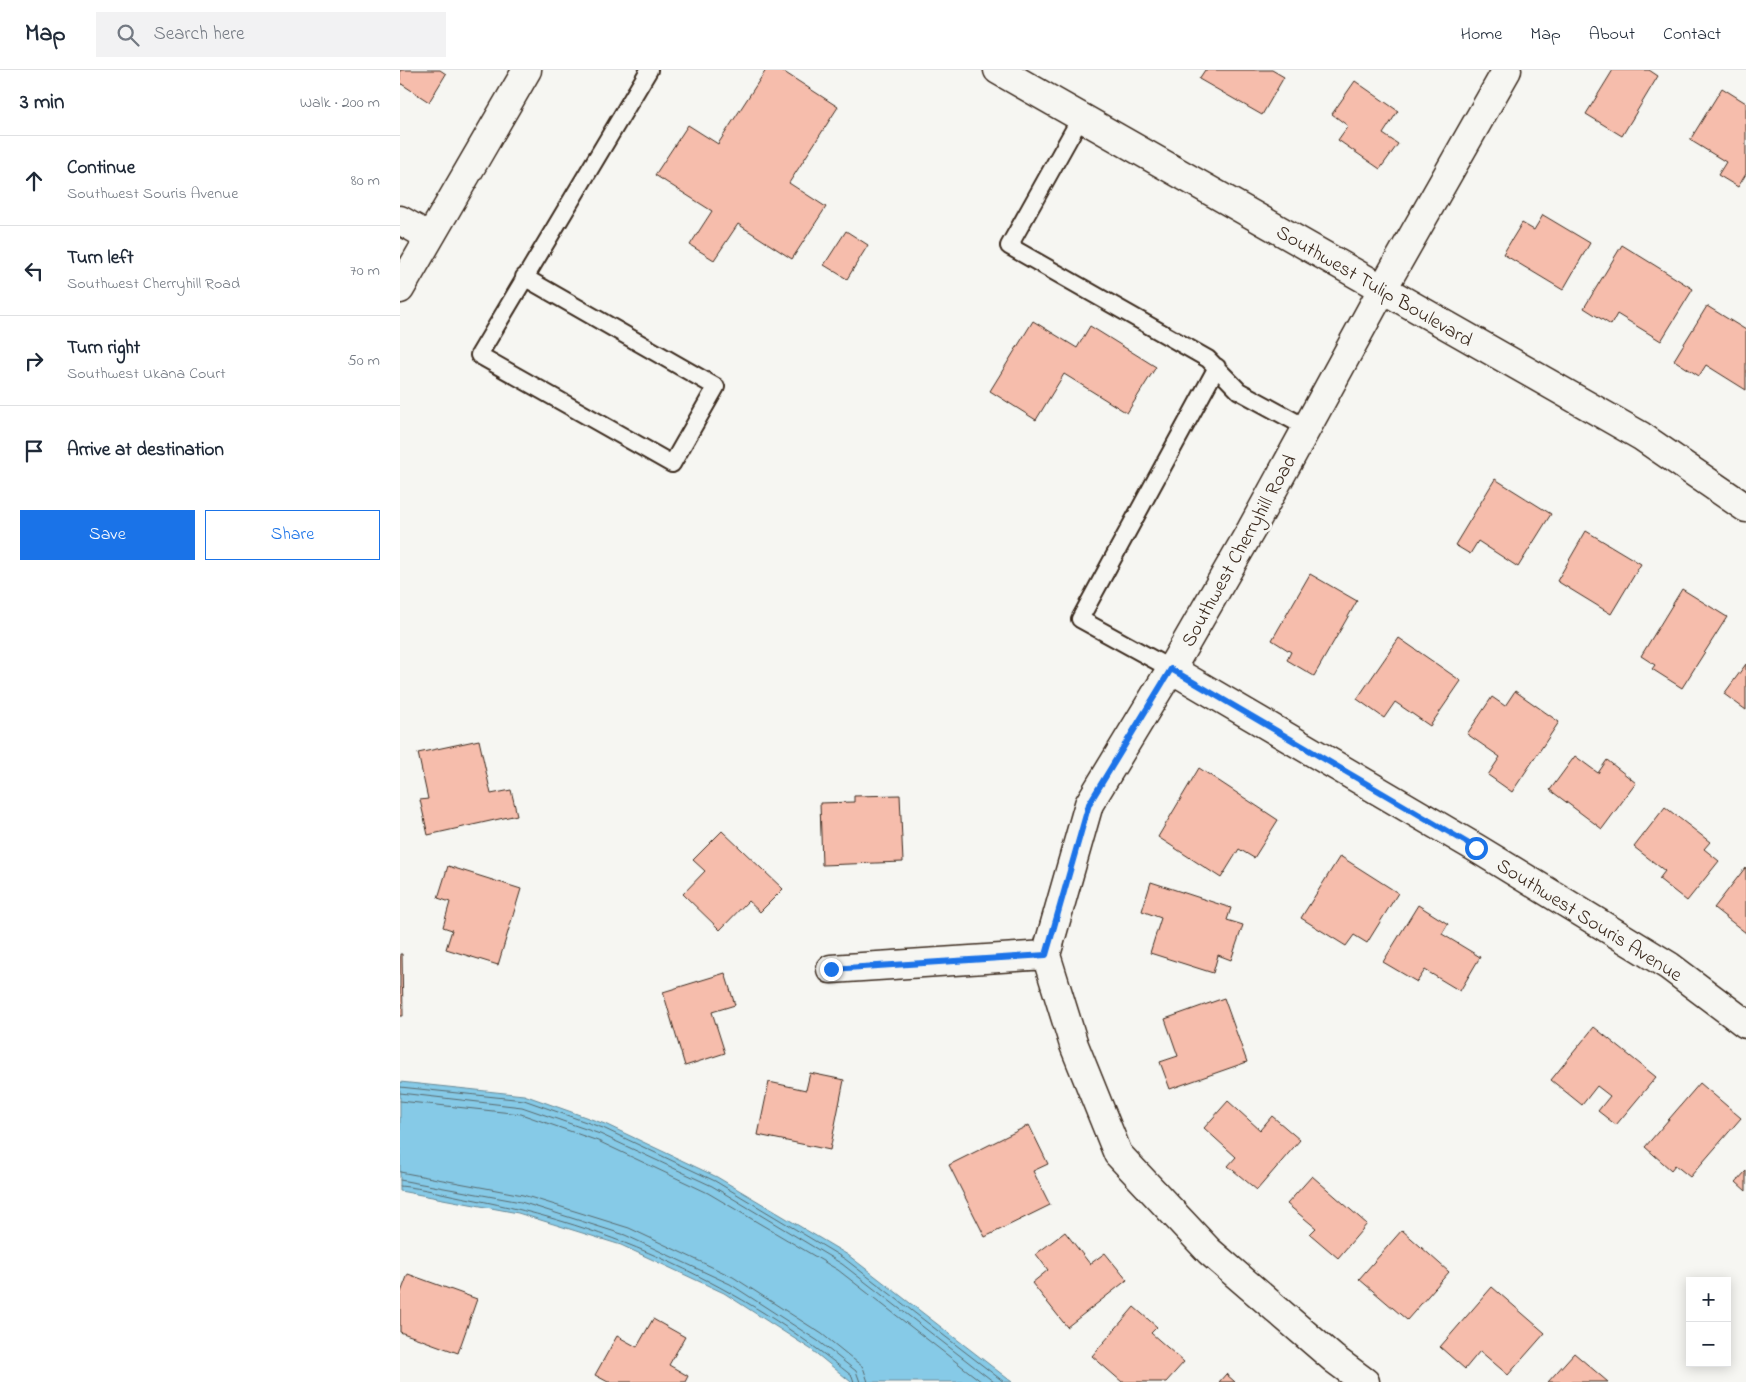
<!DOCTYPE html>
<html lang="en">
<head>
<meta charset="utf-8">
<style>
  :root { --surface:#fff; --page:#f2f2f3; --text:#1f2937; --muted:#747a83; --line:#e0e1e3; --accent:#1a73e8 }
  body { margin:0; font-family:"Indie Flower",sans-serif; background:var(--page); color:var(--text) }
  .controls { position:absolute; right:15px; bottom:15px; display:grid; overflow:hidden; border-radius:0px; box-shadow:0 2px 12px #0003 }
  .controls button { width:45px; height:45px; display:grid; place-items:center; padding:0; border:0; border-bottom:1px solid var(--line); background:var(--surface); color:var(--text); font:25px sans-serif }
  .stop { position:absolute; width:15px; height:15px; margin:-11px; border:4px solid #1a73e8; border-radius:50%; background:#fff }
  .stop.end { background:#1a73e8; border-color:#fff; box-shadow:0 1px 5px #0008 }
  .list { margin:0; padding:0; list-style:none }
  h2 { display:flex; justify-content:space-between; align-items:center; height:65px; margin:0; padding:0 20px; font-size:21px }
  h2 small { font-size:16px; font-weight:400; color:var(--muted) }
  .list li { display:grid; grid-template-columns:32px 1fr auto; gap:15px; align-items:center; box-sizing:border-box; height:90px; padding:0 20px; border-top:1px solid var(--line) }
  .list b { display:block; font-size:19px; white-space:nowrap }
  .list p { margin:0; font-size:16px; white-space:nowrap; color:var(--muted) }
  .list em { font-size:16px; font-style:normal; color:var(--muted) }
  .actions { display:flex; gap:10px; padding:15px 20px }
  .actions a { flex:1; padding:11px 0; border:1px solid var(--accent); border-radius:0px; text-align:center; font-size:18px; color:var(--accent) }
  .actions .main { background:var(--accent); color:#fff }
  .icon { flex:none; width:28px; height:28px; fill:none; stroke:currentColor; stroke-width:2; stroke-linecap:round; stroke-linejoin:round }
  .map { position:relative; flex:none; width:1346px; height:1312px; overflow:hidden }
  header { display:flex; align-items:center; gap:30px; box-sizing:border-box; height:70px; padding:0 25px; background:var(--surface); border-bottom:1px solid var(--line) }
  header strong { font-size:24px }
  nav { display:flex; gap:28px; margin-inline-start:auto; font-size:18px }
  .search { width:350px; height:45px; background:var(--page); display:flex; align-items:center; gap:12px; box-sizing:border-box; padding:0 18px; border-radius:0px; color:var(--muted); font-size:19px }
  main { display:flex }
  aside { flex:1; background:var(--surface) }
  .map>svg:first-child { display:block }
</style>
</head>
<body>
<header>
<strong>Map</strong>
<div class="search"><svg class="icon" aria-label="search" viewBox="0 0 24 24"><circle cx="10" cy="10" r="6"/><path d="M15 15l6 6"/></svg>Search here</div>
<nav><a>Home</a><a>Map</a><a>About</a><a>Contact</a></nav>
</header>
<main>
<aside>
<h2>3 min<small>Walk · 200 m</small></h2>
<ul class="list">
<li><svg class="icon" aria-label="ahead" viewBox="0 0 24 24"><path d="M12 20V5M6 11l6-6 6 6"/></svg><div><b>Continue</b><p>Southwest Souris Avenue</p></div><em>80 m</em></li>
<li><svg class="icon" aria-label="left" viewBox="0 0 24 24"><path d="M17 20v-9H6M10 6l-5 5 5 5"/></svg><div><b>Turn left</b><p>Southwest Cherryhill Road</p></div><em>70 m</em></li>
<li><svg class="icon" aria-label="right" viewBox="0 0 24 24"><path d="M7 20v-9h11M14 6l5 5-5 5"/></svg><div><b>Turn right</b><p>Southwest Ukana Court</p></div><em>50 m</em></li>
<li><svg class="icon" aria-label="arrive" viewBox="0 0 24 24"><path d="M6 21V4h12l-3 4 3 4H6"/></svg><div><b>Arrive at destination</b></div></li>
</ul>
<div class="actions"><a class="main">Save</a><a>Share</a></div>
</aside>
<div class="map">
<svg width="1346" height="1312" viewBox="0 0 1346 1312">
  <rect width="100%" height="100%" fill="#f6f6f2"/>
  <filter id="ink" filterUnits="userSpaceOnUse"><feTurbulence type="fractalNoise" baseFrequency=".02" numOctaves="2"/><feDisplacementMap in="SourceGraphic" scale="10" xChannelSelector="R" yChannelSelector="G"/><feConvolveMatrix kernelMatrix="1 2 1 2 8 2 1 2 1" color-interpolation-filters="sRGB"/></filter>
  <g filter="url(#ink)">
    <path fill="#86cae7" stroke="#688a97" d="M 0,1012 L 124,1025 L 205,1054 L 317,1107 L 448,1185 L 612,1312 L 451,1312 L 412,1280 L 324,1223 L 221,1175 L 118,1143 L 0,1121 Z"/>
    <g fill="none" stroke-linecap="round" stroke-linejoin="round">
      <path stroke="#596a6e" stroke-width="1" d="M 0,1017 L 124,1030 L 203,1058 L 315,1111 L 445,1189 L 604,1312
        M 0,1023 L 122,1037 L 200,1064 L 312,1116 L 442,1194 L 594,1312
        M 0,1031 L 121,1044 L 198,1071 L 308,1123 L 438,1200 L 582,1312
        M 0,1102 L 123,1125 L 229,1158 L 333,1207 L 422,1264 L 463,1297 L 468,1312
        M 0,1110 L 121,1132 L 225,1165 L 330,1214 L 418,1271 L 456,1301 L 460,1312
        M 0,1116 C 23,1118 48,1125 71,1129 C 213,1156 340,1215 452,1306 L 454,1312"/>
    </g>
    <path fill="#f6bdac" stroke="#3b2a1e" d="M 0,0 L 40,0 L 46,4 L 29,32 L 0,13 Z
      M 366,0 L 381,0 L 438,37 L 389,113 L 426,137 L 392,189 L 338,154 L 314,190 L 290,175 L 312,141 L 255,105 L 288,55 L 318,74 Z
      M 805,0 L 872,0 L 884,7 L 862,45 L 799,9 Z
      M 1213,0 L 1249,0 L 1258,6 L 1222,66 L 1186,44 Z
      M 955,11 L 998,41 L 983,64 L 998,74 L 980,99 L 938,70 L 948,56 L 932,44 Z
      M 1322,18 L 1346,33 L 1346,104 L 1338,117 L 1318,105 L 1326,92 L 1290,70 Z
      M 1143,145 L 1190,173 L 1163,220 L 1103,184 L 1122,153 L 1134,160 Z
      M 446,161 L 468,175 L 447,209 L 424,195 Z
      M 1222,175 L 1293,219 L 1261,271 L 1217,244 L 1211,255 L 1184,238 Z
      M 1307,236 L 1346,260 L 1346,320 L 1306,295 L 1299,306 L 1274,290 Z
      M 633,251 L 677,278 L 690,256 L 756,297 L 727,343 L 664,304 L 636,350 L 590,321 Z
      M 1095,409 L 1151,444 L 1118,497 L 1078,471 L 1070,484 L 1055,475 Z
      M 1186,461 L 1241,494 L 1211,544 L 1157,511 Z
      M 910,504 L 957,531 L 914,606 L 887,590 L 891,582 L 872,570 Z
      M 1282,519 L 1327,547 L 1282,618 L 1252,599 L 1255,595 L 1241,586 Z
      M 999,568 L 1061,611 L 1030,656 L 995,632 L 984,648 L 957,629 Z
      M 1346,594 L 1346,640 L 1324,624 Z
      M 1115,621 L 1159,652 L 1112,722 L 1088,705 L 1100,687 L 1067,664 L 1092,627 L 1105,636 Z
      M 79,670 L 91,724 L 111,720 L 117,745 L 28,765 L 20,730 L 28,729 L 18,683 Z
      M 1175,686 L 1198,703 L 1207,690 L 1236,713 L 1202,759 L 1150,720 Z
      M 799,698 L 878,750 L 854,788 L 839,779 L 821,808 L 758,767 Z
      M 500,725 L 503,792 L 422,795 L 420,733 L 454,732 L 454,726 Z
      M 1265,737 L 1310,772 L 1304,779 L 1319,791 L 1287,831 L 1259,809 L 1265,801 L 1234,777 Z
      M 322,761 L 383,819 L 360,842 L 348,831 L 320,860 L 283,824 L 305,801 L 293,790 Z
      M 940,786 L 998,823 L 967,873 L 954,865 L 946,876 L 901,848 Z
      M 48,796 L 121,819 L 98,895 L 46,879 L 52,860 L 43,857 L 50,832 L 38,828 Z
      M 1345,798 L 1346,799 L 1346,863 L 1314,838 Z
      M 751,812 L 831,838 L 827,850 L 843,855 L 831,890 L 818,885 L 813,903 L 750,883 L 761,848 L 742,841 Z
      M 1018,835 L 1048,854 L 1042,864 L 1080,887 L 1060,921 L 1025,900 L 1017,912 L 983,892 Z
      M 0,884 L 2,884 L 3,946 L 0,946 Z
      M 325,903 L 335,935 L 312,942 L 325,983 L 285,996 L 263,922 Z
      M 824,928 L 847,992 L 770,1019 L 760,992 L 778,986 L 765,949 Z
      M 1194,957 L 1256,1007 L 1216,1055 L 1198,1041 L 1210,1026 L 1197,1016 L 1182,1035 L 1151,1010 Z
      M 410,1003 L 444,1010 L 430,1080 L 358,1065 L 369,1012 L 406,1020 Z
      M 1300,1013 L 1341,1048 L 1290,1107 L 1275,1095 L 1271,1100 L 1245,1077 Z
      M 828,1031 L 860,1060 L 872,1046 L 900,1070 L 857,1120 L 828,1096 L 836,1087 L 804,1058 Z
      M 629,1055 L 648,1094 L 633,1101 L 650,1135 L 585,1167 L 549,1095 Z
      M 1346,1101 L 1346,1121 L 1336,1112 Z
      M 912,1106 L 967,1154 L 938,1188 L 910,1164 L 916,1158 L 887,1134 Z
      M 1002,1160 L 1049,1202 L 1007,1250 L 959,1209 Z
      M 665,1162 L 690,1194 L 705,1183 L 727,1210 L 667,1257 L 632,1213 L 648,1200 L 636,1184 Z
      M 8,1204 L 77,1229 L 58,1283 L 0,1262 L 0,1225 Z
      M 1092,1217 L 1145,1263 L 1108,1305 L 1080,1281 L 1065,1299 L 1040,1277 Z
      M 734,1237 L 757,1257 L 751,1263 L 784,1292 L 766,1312 L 722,1312 L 692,1286 Z
      M 253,1249 L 285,1267 L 269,1295 L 288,1306 L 285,1312 L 208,1312 L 195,1305 L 217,1266 L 237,1277 Z
      M 1174,1283 L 1208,1312 L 1148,1312 Z
      M 826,1304 L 835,1312 L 819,1312 Z"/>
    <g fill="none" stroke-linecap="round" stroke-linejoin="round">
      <g stroke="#3b2a1e" stroke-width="20">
        <path id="service" d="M 681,47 L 609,176 L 808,289 L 839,321 L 907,358
          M 124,207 L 316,317 L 272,394 L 79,285 L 249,0
          M 771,599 L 680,549 L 817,297"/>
      </g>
      <g stroke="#3b2a1e" stroke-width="31">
        <path id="minor" d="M 0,150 L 30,167
          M 0,219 L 127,0
          M 771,599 L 1076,778 L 1269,896 L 1346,954
          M 431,899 L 646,885
          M 965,1312 L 934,1289 L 809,1181 L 718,1084 L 674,975 L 646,885 L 689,734 L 771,599 L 851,460 L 982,220 L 1107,0"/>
      </g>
      <g stroke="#3b2a1e" stroke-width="31">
        <path id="tertiary" d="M 598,0 L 1241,366 L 1346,438"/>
      </g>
      <use href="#service" stroke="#f6f6f2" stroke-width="16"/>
      <use href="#minor" stroke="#f6f6f2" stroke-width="28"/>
      <use href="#tertiary" stroke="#f6f6f2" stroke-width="28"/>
    </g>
  </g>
  <g fill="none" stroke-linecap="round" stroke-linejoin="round" filter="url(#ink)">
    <path stroke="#1a73e8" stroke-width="6" d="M 431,899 L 646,885 L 689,734 L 771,599 L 1076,778"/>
  </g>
  <g text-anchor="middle" stroke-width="5" stroke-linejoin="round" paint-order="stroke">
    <g font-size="20" fill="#3b2a1e" stroke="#f6f6f2">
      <text transform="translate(975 215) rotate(30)" y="7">Southwest Tulip Boulevard</text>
      <text transform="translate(838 480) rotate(-61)" y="7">Southwest Cherryhill Road</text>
      <text transform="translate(1190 849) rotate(32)" y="7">Southwest Souris Avenue</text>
    </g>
  </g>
</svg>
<div class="controls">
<button>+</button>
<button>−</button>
</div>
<div class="stop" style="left:1076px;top:778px"></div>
<div class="stop end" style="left:431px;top:899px"></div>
</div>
</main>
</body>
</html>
